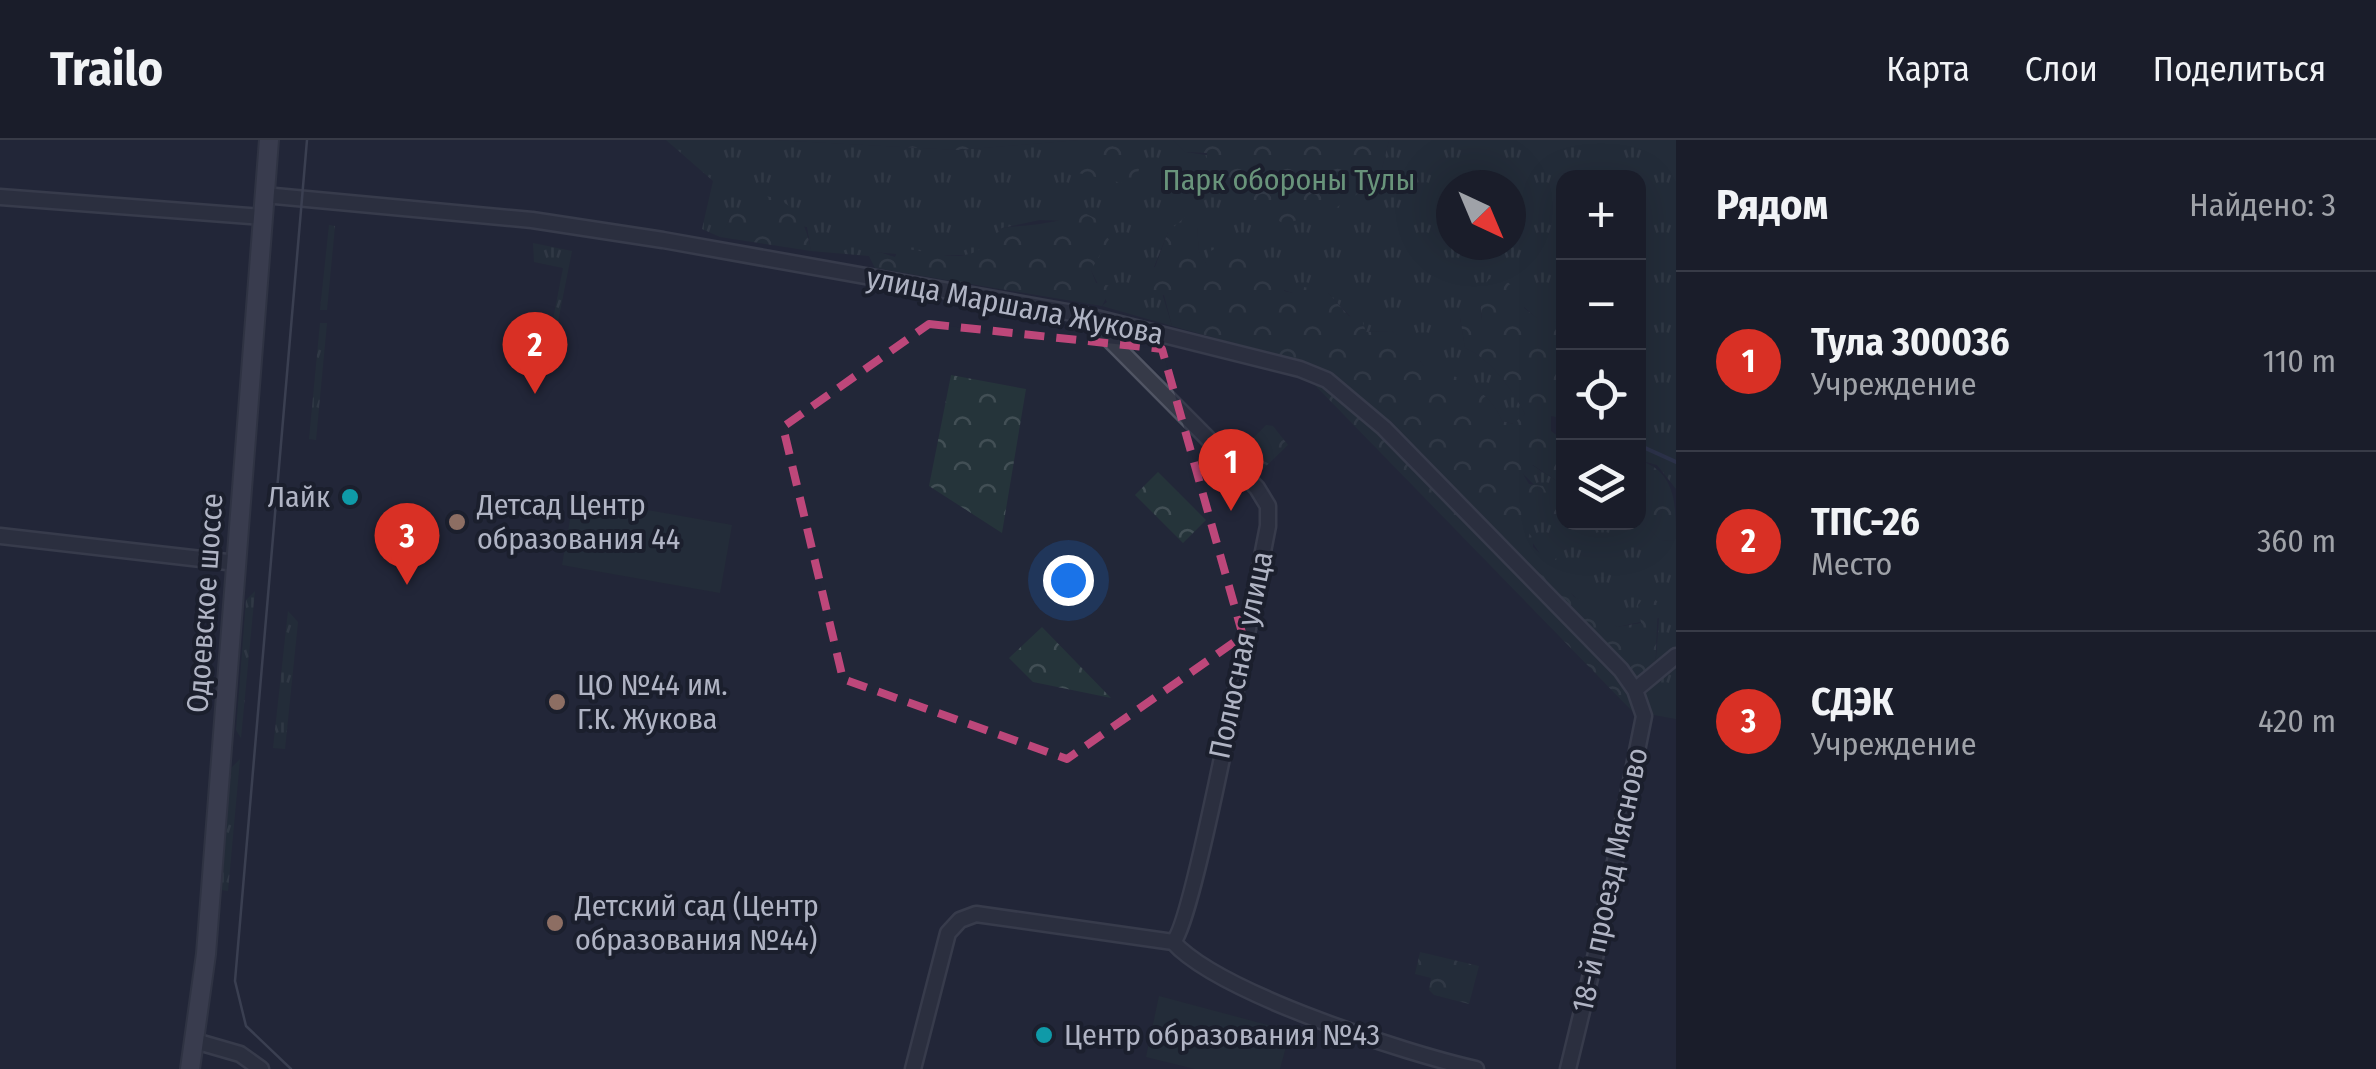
<!DOCTYPE html>
<html lang="ru">
<head>
<meta charset="utf-8">
<style>
  :root { --surface:#1a1d2a; --page:#232632; --text:#f1f3f6; --muted:#9fa2a8; --line:#383b47; --accent:#d93025 }
  body { margin:0; font-family:"Fira Sans Condensed",sans-serif; background:var(--page); color:var(--text) }
  .controls { position:absolute; right:30px; top:30px; display:grid; overflow:hidden; border-radius:20px; box-shadow:0 10px 40px #0002 }
  .controls button { width:90px; height:90px; display:grid; place-items:center; padding:0; border:0; border-bottom:2px solid var(--line); background:var(--surface); color:var(--text); font:50px sans-serif }
  .compass { position:absolute; left:1436px; top:30px; width:90px; height:90px; border-radius:50%; background:var(--surface); box-shadow:0 10px 40px #0002; rotate:136deg }
  .you { position:absolute; left:1068px; top:440px; width:35px; height:35px; margin:-25px; border:8px solid #fff; border-radius:50%; background:#1a73e8; box-shadow:0 0 0 15px #1a73e833 }
  .badge { display:grid; place-items:center; width:65px; height:65px; border-radius:50%; background:var(--accent); color:#fff; font-size:32px; font-weight:700 }
  .pin { position:absolute; translate:-50% -82px; filter:drop-shadow(0 2px 5px #0008) }
  .pin::after { content:''; position:absolute; top:52px; width:35px; height:30px; background:inherit; clip-path:polygon(0 0,100% 0,50% 100%) }
  .list { margin:0; padding:0; list-style:none }
  h2 { display:flex; justify-content:space-between; align-items:center; height:130px; margin:0; padding:0 40px; font-size:42px }
  h2 small { font-size:32px; font-weight:400; color:var(--muted) }
  .list li { display:grid; grid-template-columns:65px 1fr auto; gap:30px; align-items:center; box-sizing:border-box; height:180px; padding:0 40px; border-top:2px solid var(--line) }
  .list b { display:block; font-size:38px; white-space:nowrap }
  .list p { margin:0; font-size:32px; white-space:nowrap; color:var(--muted) }
  .list em { font-size:32px; font-style:normal; color:var(--muted) }
  .icon { flex:none; width:55px; height:55px; fill:none; stroke:currentColor; stroke-width:2; stroke-linecap:round; stroke-linejoin:round }
  .map { position:relative; flex:none; width:1676px; height:929px; overflow:hidden }
  header { display:flex; align-items:center; gap:60px; box-sizing:border-box; height:140px; padding:0 50px; background:var(--surface); border-bottom:2px solid var(--line) }
  header strong { font-size:48px }
  nav { display:flex; gap:55px; margin-inline-start:auto; font-size:35px }
  main { display:flex }
  aside { flex:1; background:var(--surface) }
  .map>svg:first-child { display:block }
</style>
</head>
<body>
<header>
<strong>Trailo</strong>
<nav><a>Карта</a><a>Слои</a><a>Поделиться</a></nav>
</header>
<main>
<div class="map">
<svg width="1676" height="929" viewBox="0 0 1676 929">
  <defs>
    <pattern id="grass-tufts" width="24" height="20" patternUnits="userSpaceOnUse" patternTransform="scale(2.5)"><rect width="24" height="20" fill="#25343a"/><path d="M3 7l-1-3M5 7V3M7 7l1-3M15 17l-1-3M17 17v-4M19 17l1-3" fill="none" stroke="#424f55"/></pattern>
    <pattern id="forest-crowns" width="20" height="18" patternUnits="userSpaceOnUse" patternTransform="scale(2.5)"><rect width="20" height="18" fill="#25343a"/><path d="M2 6a3 3 0 1 1 6 0M12 15a3 3 0 1 1 6 0" fill="none" stroke="#424f55"/></pattern>
  </defs>
  <rect width="100%" height="100%" fill="#222738"/>
  <path fill="url(#grass-tufts)" fill-rule="evenodd" d="M 666,0 L 773,0 L 958,10 L 1079,0 L 1173,0 L 1185,12 L 1379,40 L 1389,0 L 1676,0 L 1676,349 L 1657,325 L 1639,320 L 1638,38 L 1564,38 L 1563,183 L 1538,179 L 1524,167 L 1480,166 L 1482,181 L 1460,178 L 1465,208 C 1489,217 1514,251 1525,274 L 1514,284 L 1502,281 C 1491,252 1457,232 1427,231 L 1409,205 L 1392,191 L 1365,192 L 1328,153 L 1293,153 L 1208,127 L 1199,112 L 1197,86 L 1168,92 L 1154,127 L 1172,186 L 1102,166 L 1107,162 L 1091,130 L 1096,118 L 1068,81 L 1040,80 L 1002,88 C 996,96 989,108 981,113 C 973,117 888,115 879,112 L 869,116 L 811,111 L 807,87 L 732,74 L 720,97 L 702,89 L 713,41 ZM 1451,45 L 1511,45 L 1511,105 L 1451,105 Z
    M 329,85 L 335,86 L 327,170 L 320,170 Z
    M 533,103 L 572,111 L 550,222 L 510,214 L 511,209 L 546,215 L 563,128 L 534,122 Z
    M 320,183 L 327,183 L 316,300 L 309,299 Z
    M 1532,325 L 1563,345 L 1564,382 L 1639,379 L 1660,400 L 1676,401 L 1676,579 L 1632,571 L 1635,550 L 1656,519 L 1659,478 L 1617,487 C 1604,475 1593,468 1578,459 C 1567,453 1531,403 1525,389 L 1551,361 L 1523,334 Z
    M 255,451 L 241,598 L 236,590 L 246,460 Z
    M 288,471 L 298,482 L 285,609 L 273,608 Z
    M 240,619 L 228,751 L 221,750 L 231,628 Z"/>
  <path fill="url(#forest-crowns)" d="M 773,0 L 1079,0 L 958,10 Z
    M 1082,0 L 1143,12 L 1135,46 L 1074,32 Z
    M 1173,0 L 1389,0 L 1379,40 L 1334,69 L 1284,84 L 1206,35 L 1207,13 L 1185,12 Z
    M 765,56 C 794,60 807,84 811,111 L 720,97 L 732,74 Z
    M 1082,72 L 1097,79 L 1109,100 L 1091,130 L 1096,143 L 1112,146 L 1102,166 L 875,128 L 869,116 L 879,112 L 895,117 L 899,108 C 947,113 969,131 1002,88 C 1026,85 1062,84 1082,72 Z
    M 1185,77 L 1197,86 L 1199,112 L 1207,125 L 1209,112 L 1218,107 L 1241,115 L 1250,125 L 1264,125 L 1282,140 L 1284,151 L 1293,153 L 1296,145 L 1328,153 L 1349,176 L 1362,180 L 1366,192 L 1392,191 L 1409,204 L 1418,198 L 1427,208 L 1420,221 L 1427,230 C 1457,232 1491,252 1502,281 L 1513,284 L 1525,274 C 1514,251 1489,217 1465,208 L 1460,177 L 1482,180 L 1479,153 L 1489,139 L 1505,140 L 1523,155 L 1524,168 L 1537,178 L 1563,183 L 1563,278 L 1551,276 L 1551,291 L 1563,300 L 1563,345 L 1533,325 L 1523,334 L 1529,344 L 1543,346 L 1550,360 L 1554,350 L 1563,357 L 1563,374 L 1544,374 L 1525,389 L 1533,398 L 1533,407 L 1552,425 L 1556,418 L 1567,419 L 1568,430 L 1561,439 L 1574,457 L 1597,467 L 1617,487 L 1641,483 L 1638,465 L 1647,453 L 1658,462 L 1655,534 L 1635,550 L 1632,571 L 1307,237 L 1244,220 L 1240,205 L 1172,186 L 1164,155 L 1142,160 L 1130,148 L 1137,133 L 1155,127 L 1168,92 Z
    M 951,235 L 1026,249 L 1002,393 L 929,346 Z
    M 1266,285 L 1273,286 L 1288,305 L 1261,331 L 1242,310 Z
    M 1638,320 C 1676,331 1676,364 1676,401 L 1660,400 L 1639,379 Z
    M 1158,332 L 1206,380 L 1183,403 L 1135,355 Z
    M 1042,487 L 1111,558 L 1033,542 L 1009,518 Z
    M 1420,812 L 1479,826 L 1469,864 L 1434,855 L 1429,850 L 1431,838 L 1415,834 Z"/>
  <path fill="#25343a" d="M 574,357 L 732,385 L 720,453 L 562,425 Z
    M 1159,856 L 1290,891 L 1280,929 L 1195,929 L 1146,917 Z"/>
  <g fill="none" stroke-linecap="round" stroke-linejoin="round">
    <path stroke="#384160" stroke-width="4" d="M 1643,307 L 1676,322"/>
    <g stroke="#505463" stroke-width="19">
      <path id="minor" d="M 264,55 L 532,80 L 663,100 L 1084,175 L 1300,229 L 1327,240 L 1384,288 L 1621,530 L 1635,550 L 1644,576 L 1599,801 L 1568,929
        M 0,57 L 262,77
        M 1088,178 L 1257,348 L 1268,366 L 1268,386 C 1257,440 1194,784 1173,802
        M 0,396 L 236,423
        M 1635,550 L 1676,516
        M 1173,802 C 1219,853 1405,913 1476,929
        M 195,901 L 240,914 L 261,929
        M 913,929 L 948,793 L 960,780 L 976,774 L 1173,802"/>
    </g>
    <g stroke="#3f4351" stroke-width="22">
      <path id="major" d="M 190,929 L 206,814 L 269,0"/>
    </g>
    <use href="#minor" stroke="#363a48" stroke-width="14"/>
    <use href="#major" stroke="#545868" stroke-width="18"/>
    <path stroke="#585d6f" stroke-width="2.5" d="M 291,929 L 246,886 L 235,841 L 307,0"/>
  </g>
  <path d="M0 0H1676V929H0ZM 929,184 L 1162,209 L 1243,496 L 1067,619 L 843,539 L 783,287 Z" fill="#222738" fill-opacity=".55" fill-rule="evenodd"/>
  <path fill="none" stroke="#bd477a" stroke-width="8" stroke-dasharray="20 12" stroke-linejoin="round" d="M 929,184 L 1162,209 L 1243,496 L 1067,619 L 843,539 L 783,287 Z"/>
  <g fill="#0f9aa8" stroke="#1b1f2d" stroke-width="4">
    <circle cx="350" cy="357" r="10"/>
    <circle cx="1044" cy="895" r="10"/>
  </g>
  <g fill="#8d6e63" stroke="#1b1f2d" stroke-width="4">
    <circle cx="457" cy="382" r="10"/>
    <circle cx="557" cy="562" r="10"/>
    <circle cx="555" cy="783" r="10"/>
  </g>
  <g text-anchor="middle" stroke-width="8" stroke-linejoin="round" paint-order="stroke">
    <g font-size="30" fill="#69947b" stroke="#1b1f2d">
      <text x="1289" y="50">Парк обороны Тулы</text>
    </g>
    <g font-size="30" fill="#b0b4c4" stroke="#1b1f2d">
      <text transform="translate(1015 166) rotate(11)" y="10">улица Маршала Жукова</text>
      <text transform="translate(205 463) rotate(-86)" y="10">Одоевское шоссе</text>
      <text transform="translate(1241 515) rotate(-78)" y="10">Полюсная улица</text>
      <text transform="translate(1610 740) rotate(-78)" y="10">18-й проезд Мясново</text>
    </g>
    <g font-size="30" fill="#b0b4c4" stroke="#1b1f2d" text-anchor="start">
      <text x="330" y="367" text-anchor="end">Лайк</text>
      <text x="477" y="375">Детсад Центр<tspan x="477" dy="34">образования 44</tspan></text>
      <text x="577" y="555">ЦО №44 им.<tspan x="577" dy="34">Г.К. Жукова</tspan></text>
      <text x="575" y="776">Детский сад (Центр<tspan x="575" dy="34">образования №44)</tspan></text>
      <text x="1064" y="905">Центр образования №43</text>
    </g>
  </g>
</svg>
<div class="controls">
<button>+</button>
<button>−</button>
<button><svg class="icon" aria-label="locate" viewBox="0 0 24 24"><circle cx="12" cy="12" r="6"/><path d="M12 2v4M12 18v4M2 12h4M18 12h4"/></svg></button>
<button><svg class="icon" aria-label="layers" viewBox="0 0 24 24"><path d="M12 4l9 5-9 5-9-5zM3 14l9 5 9-5"/></svg></button>
</div>
<svg class="compass" viewBox="-18 -18 36 36"><path d="M0-13l5 13h-10z" fill="#e53935"/><path d="M0 13l5-13h-10z" fill="#9fa2a8"/></svg>
<div class="you"></div>
<div class="pin badge" style="left:1231px;top:371px">1</div>
<div class="pin badge" style="left:535px;top:254px">2</div>
<div class="pin badge" style="left:407px;top:445px">3</div>
</div>
<aside>
<h2>Рядом<small>Найдено: 3</small></h2>
<ul class="list">
<li><span class="badge">1</span><div><b>Тула 300036</b><p>Учреждение</p></div><em>110 m</em></li>
<li><span class="badge">2</span><div><b>ТПС-26</b><p>Место</p></div><em>360 m</em></li>
<li><span class="badge">3</span><div><b>СДЭК</b><p>Учреждение</p></div><em>420 m</em></li>
</ul>
</aside>
</main>
</body>
</html>
